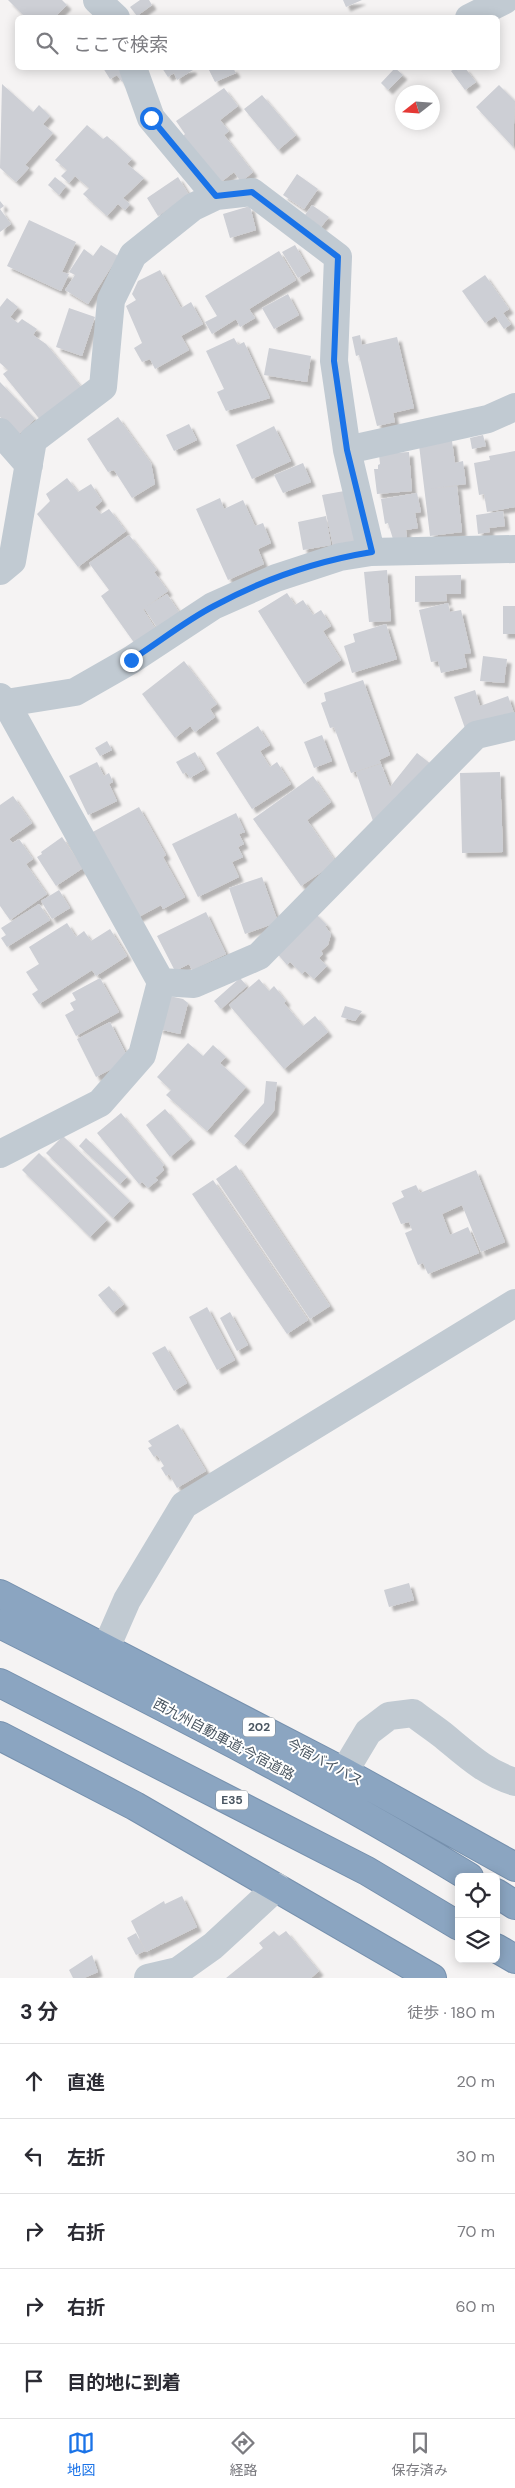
<!DOCTYPE html>
<html lang="ja">
<head>
<meta charset="utf-8">
<style>
  :root { --surface:#fff; --page:#f2f2f3; --text:#2b2b33; --muted:#7c7c81; --line:#e1e1e2; --accent:#1a73e8 }
  body { margin:0; font-family:"DM Sans","Noto Sans JP",sans-serif; background:var(--page); color:var(--text) }
  .controls { position:absolute; right:15px; bottom:15px; display:grid; overflow:hidden; border-radius:8px; box-shadow:0 2px 12px #0003 }
  .controls button { width:45px; height:45px; display:grid; place-items:center; padding:0; border:0; border-bottom:1px solid var(--line); background:var(--surface); color:var(--text); font:25px sans-serif }
  .compass { position:absolute; left:395px; top:85px; width:45px; height:45px; border-radius:50%; background:var(--surface); box-shadow:0 2px 12px #0003; rotate:253deg }
  .stop { position:absolute; width:15px; height:15px; margin:-11px; border:4px solid #1a73e8; border-radius:50%; background:#fff }
  .stop.end { background:#1a73e8; border-color:#fff; box-shadow:0 1px 5px #0008 }
  .list { margin:0; padding:0; list-style:none }
  h2 { display:flex; justify-content:space-between; align-items:center; height:65px; margin:0; padding:0 20px; font-size:21px }
  h2 small { font-size:16px; font-weight:400; color:var(--muted) }
  .list li { display:grid; grid-template-columns:32px 1fr auto; gap:15px; align-items:center; box-sizing:border-box; height:75px; padding:0 20px; border-top:1px solid var(--line) }
  .list b { display:block; font-size:19px; white-space:nowrap }
  .list em { font-size:16px; font-style:normal; color:var(--muted) }
  .icon { flex:none; width:28px; height:28px; fill:none; stroke:currentColor; stroke-width:2; stroke-linecap:round; stroke-linejoin:round }
  .map { position:relative; flex:none; width:515px; height:1978px; overflow:hidden }
  .search { position:absolute; background:var(--surface); box-shadow:0 2px 12px #0003; left:15px; right:15px; top:15px; height:55px; display:flex; align-items:center; gap:12px; box-sizing:border-box; padding:0 18px; border-radius:8px; color:var(--muted); font-size:19px }
  .sheet { height:440px; background:var(--surface) }
  nav { display:flex; justify-content:space-around; align-items:center; box-sizing:border-box; height:70px; border-top:1px solid var(--line); background:var(--surface); font-size:14px; color:var(--muted) }
  nav a { display:grid; justify-items:center; gap:2px }
  nav .on { color:var(--accent) }
  .map>svg:first-child { display:block }
</style>
</head>
<body>
<div class="map">
<svg width="515" height="1978" viewBox="0 0 515 1978">
  <defs>
    <filter id="shadow"><feDropShadow dx="4.5" dy="4.5" stdDeviation="1" flood-color="#0004"/></filter>
  </defs>
  <rect width="100%" height="100%" fill="#f5f3f3"/>
  <path fill="#cdcfd5" filter="url(#shadow)" d="M 8,0 L 62,0 L 67,5 L 54,18 L 26,18 Z
    M 140,0 L 149,0 L 152,5 L 137,16 L 130,7 Z
    M 343,0 L 362,0 L 346,7 Z
    M 103,68 L 119,68 L 126,80 L 122,82 L 117,75 L 110,79 Z
    M 162,68 L 191,68 L 193,70 L 177,80 L 174,73 L 168,77 Z
    M 208,68 L 233,68 L 236,73 L 215,82 Z
    M 395,68 L 403,75 L 388,90 L 381,83 Z
    M 456,68 L 465,68 L 476,82 L 465,90 L 451,71 Z
    M 2,84 L 33,112 L 39,105 L 50,116 L 43,124 L 53,133 L 25,165 L 29,168 L 16,182 L 0,168 Z
    M 499,85 L 515,101 L 513,147 L 476,107 Z
    M 224,88 L 238,106 L 220,120 L 229,131 L 224,135 L 253,172 L 241,182 L 234,172 L 221,182 L 183,136 L 185,134 L 176,121 Z
    M 262,95 L 296,135 L 278,150 L 244,109 Z
    M 87,125 L 103,139 L 107,136 L 132,159 L 127,164 L 144,178 L 123,198 L 130,204 L 125,210 L 118,204 L 107,216 L 83,194 L 89,188 L 75,176 L 69,183 L 61,176 L 67,170 L 55,160 Z
    M 297,174 L 318,189 L 304,209 L 283,195 Z
    M 55,177 L 66,186 L 59,195 L 48,185 Z
    M 178,177 L 189,195 L 158,216 L 147,198 Z
    M 0,201 L 4,206 L 0,209 L 11,224 L 0,232 Z
    M 312,205 L 329,217 L 321,227 L 305,215 Z
    M 250,206 L 256,230 L 230,238 L 223,214 Z
    M 29,220 L 76,242 L 62,272 L 69,274 L 61,291 L 7,266 Z
    M 101,245 L 118,256 L 88,304 L 65,290 L 75,275 L 69,272 L 84,249 L 93,256 Z
    M 295,245 L 310,271 L 298,278 L 282,252 Z
    M 279,251 L 296,280 L 249,309 L 255,318 L 240,327 L 236,319 L 212,334 L 205,322 L 217,316 L 205,296 Z
    M 160,270 L 181,308 L 191,302 L 203,324 L 181,336 L 189,350 L 155,369 L 150,359 L 142,362 L 134,348 L 142,343 L 126,306 L 136,300 L 132,294 L 138,281 Z
    M 485,275 L 509,309 L 503,313 L 511,324 L 504,329 L 495,316 L 485,323 L 462,291 Z
    M 288,294 L 299,315 L 274,329 L 262,308 Z
    M 7,298 L 18,307 L 10,317 L 18,323 L 22,319 L 37,329 L 33,335 L 46,344 L 87,394 L 42,422 L 3,374 L 8,370 L 0,363 L 0,307 Z
    M 69,308 L 95,317 L 82,356 L 56,347 Z
    M 360,335 L 362,345 L 397,337 L 414,408 L 393,413 L 395,422 L 377,426 L 359,355 L 356,356 L 352,337 Z
    M 234,338 L 238,345 L 244,342 L 270,398 L 226,411 L 217,392 L 224,389 L 206,351 Z
    M 269,348 L 311,356 L 307,382 L 264,375 Z
    M 0,382 L 35,419 L 18,435 L 0,417 Z
    M 118,417 L 151,463 L 155,484 L 132,498 L 114,470 L 108,472 L 87,439 Z
    M 189,424 L 197,440 L 174,451 L 166,435 Z
    M 274,426 L 291,461 L 252,479 L 236,445 Z
    M 483,435 L 486,446 L 472,449 L 470,438 Z
    M 452,441 L 455,463 L 463,461 L 466,484 L 428,489 L 457,486 L 462,532 L 430,536 L 419,445 Z
    M 515,451 L 515,507 L 487,512 L 484,494 L 479,495 L 474,463 L 490,460 L 489,456 Z
    M 409,452 L 412,491 L 377,494 L 374,469 L 378,469 L 378,465 L 380,464 L 379,454 Z
    M 303,463 L 311,482 L 283,493 L 274,475 Z
    M 67,478 L 78,492 L 91,484 L 102,501 L 95,507 L 101,514 L 109,509 L 126,531 L 78,567 L 37,514 L 50,501 L 46,494 Z
    M 350,490 L 354,541 L 333,546 L 322,495 Z
    M 417,493 L 421,512 L 415,513 L 418,528 L 406,530 L 407,537 L 393,539 L 388,523 L 385,524 L 381,499 Z
    M 220,498 L 224,509 L 243,500 L 255,526 L 263,523 L 271,543 L 258,549 L 264,564 L 228,580 L 196,509 Z
    M 503,511 L 505,526 L 489,528 L 490,532 L 478,534 L 476,515 Z
    M 326,516 L 331,545 L 303,550 L 298,522 Z
    M 129,535 L 157,570 L 154,572 L 168,591 L 143,609 L 160,636 L 140,651 L 101,596 L 109,590 L 89,563 Z
    M 387,570 L 391,621 L 369,622 L 364,572 Z
    M 461,575 L 461,594 L 446,594 L 447,601 L 415,602 L 415,576 Z
    M 287,593 L 295,605 L 303,600 L 313,615 L 321,610 L 331,626 L 323,631 L 341,660 L 304,684 L 258,611 Z
    M 167,594 L 183,618 L 162,635 L 144,608 Z
    M 448,603 L 450,612 L 461,610 L 471,653 L 464,654 L 467,667 L 441,673 L 438,661 L 431,662 L 419,610 Z
    M 503,606 L 515,606 L 515,634 L 503,634 Z
    M 386,624 L 397,659 L 352,673 L 344,646 L 355,642 L 353,634 Z
    M 483,656 L 507,659 L 504,683 L 480,681 Z
    M 184,661 L 217,704 L 210,709 L 215,717 L 195,732 L 190,726 L 175,738 L 142,694 Z
    M 363,680 L 390,755 L 379,760 L 381,763 L 351,773 L 334,727 L 330,728 L 321,703 L 326,701 L 324,693 Z
    M 475,690 L 480,706 L 508,696 L 515,716 L 467,734 L 454,697 Z
    M 258,726 L 270,745 L 260,751 L 270,767 L 277,762 L 291,784 L 252,809 L 216,753 Z
    M 322,735 L 332,761 L 314,768 L 304,742 Z
    M 107,741 L 112,750 L 100,756 L 95,748 Z
    M 195,752 L 205,769 L 190,778 L 186,772 L 183,774 L 176,762 Z
    M 417,753 L 436,768 L 373,821 L 356,772 L 381,764 L 390,787 Z
    M 97,762 L 104,776 L 109,773 L 113,782 L 109,784 L 117,801 L 88,815 L 69,776 Z
    M 500,772 L 503,852 L 462,853 L 460,773 Z
    M 313,776 L 331,802 L 307,820 L 336,862 L 301,886 L 253,819 Z
    M 13,796 L 32,823 L 9,839 L 13,843 L 19,839 L 33,859 L 26,864 L 47,894 L 10,920 L 0,906 L 0,805 Z
    M 139,807 L 166,855 L 163,857 L 185,897 L 163,909 L 161,905 L 135,919 L 89,834 Z
    M 236,813 L 245,832 L 239,834 L 244,844 L 238,847 L 243,857 L 232,862 L 239,877 L 198,897 L 172,844 Z
    M 62,837 L 83,868 L 56,886 L 37,857 L 42,854 L 41,852 Z
    M 262,877 L 278,922 L 245,934 L 229,888 Z
    M 59,890 L 70,908 L 52,919 L 41,901 Z
    M 39,904 L 50,920 L 7,947 L 1,938 L 6,935 L 1,928 Z
    M 206,912 L 226,954 L 192,970 L 189,964 L 175,971 L 157,936 Z
    M 314,912 L 327,925 L 325,926 L 331,934 L 328,945 L 321,951 L 323,954 L 319,958 L 327,966 L 314,979 L 305,971 L 302,974 L 290,962 L 287,965 L 275,951 Z
    M 67,923 L 76,937 L 84,931 L 91,941 L 110,929 L 127,956 L 96,976 L 92,970 L 39,1004 L 32,994 L 38,990 L 26,972 L 39,964 L 29,947 Z
    M 100,978 L 119,1012 L 76,1036 L 65,1015 L 74,1010 L 70,1003 L 76,1000 L 72,993 Z
    M 240,978 L 247,986 L 221,1009 L 214,1001 Z
    M 259,979 L 269,991 L 274,986 L 286,1001 L 284,1003 L 303,1026 L 315,1016 L 328,1032 L 284,1069 L 229,1005 Z
    M 165,995 L 183,999 L 188,1003 L 180,1034 L 158,1029 Z
    M 345,1006 L 362,1011 L 355,1021 L 341,1017 Z
    M 110,1022 L 129,1060 L 96,1077 L 77,1039 Z
    M 188,1043 L 203,1056 L 213,1045 L 226,1057 L 220,1063 L 246,1087 L 207,1131 L 166,1095 L 171,1090 L 157,1077 Z
    M 266,1081 L 277,1082 L 274,1111 L 244,1145 L 234,1136 L 264,1103 Z
    M 165,1109 L 191,1139 L 170,1157 L 146,1125 Z
    M 121,1113 L 164,1165 L 162,1167 L 164,1170 L 155,1178 L 158,1180 L 148,1188 L 142,1182 L 139,1184 L 97,1133 Z
    M 63,1136 L 130,1201 L 113,1218 L 46,1153 Z
    M 86,1138 L 127,1177 L 120,1184 L 79,1146 Z
    M 39,1153 L 107,1220 L 90,1237 L 22,1170 Z
    M 236,1165 L 330,1306 L 310,1319 L 216,1179 Z
    M 476,1170 L 505,1242 L 481,1252 L 462,1205 L 442,1214 L 450,1235 L 468,1227 L 479,1253 L 428,1274 L 423,1263 L 418,1265 L 405,1233 L 412,1230 L 409,1222 L 401,1224 L 392,1203 L 404,1197 L 401,1191 L 416,1185 L 420,1193 Z
    M 213,1180 L 308,1320 L 287,1334 L 192,1194 Z
    M 109,1286 L 124,1304 L 113,1313 L 98,1295 Z
    M 207,1307 L 235,1360 L 217,1370 L 189,1317 Z
    M 230,1312 L 248,1345 L 237,1351 L 220,1318 Z
    M 165,1346 L 187,1383 L 174,1391 L 152,1353 Z
    M 178,1424 L 206,1471 L 177,1488 L 169,1474 L 166,1476 L 161,1468 L 164,1466 L 157,1455 L 154,1457 L 148,1448 L 152,1446 L 148,1441 Z
    M 409,1583 L 414,1600 L 389,1607 L 384,1590 Z
    M 182,1896 L 197,1927 L 146,1952 L 131,1921 L 164,1901 L 165,1904 Z
    M 274,1931 L 279,1936 L 286,1931 L 319,1971 L 311,1978 L 226,1978 L 263,1948 L 259,1943 Z
    M 136,1933 L 145,1951 L 136,1955 L 127,1938 Z
    M 92,1955 L 98,1972 L 84,1978 L 73,1978 L 69,1970 Z"/>
  <g fill="none" stroke-linecap="round" stroke-linejoin="round">
    <g stroke="#7690ad" stroke-width="30">
      <path id="highway" d="M 0,1594 L 344,1772 L 515,1867
        M 0,1624 C 159,1704 317,1784 469,1877
        M 0,1683 L 367,1871 L 459,1926
        M 0,1736 L 135,1806 L 432,1978
        M 496,1893 L 515,1905
        M 496,1948 L 515,1959"/>
    </g>
    <path stroke="#c1cad2" stroke-width="28" d="M 97,0 L 116,18
      M 469,18 L 505,0
      M 133,68 L 151,118 L 216,196
      M 0,432 L 29,465
      M 347,450 L 488,419 L 515,407
      M 0,571 L 12,561 L 33,440 L 103,387 L 111,300 L 133,255 L 193,207 L 216,196 L 252,192 L 338,257 L 334,361 L 347,450 L 371,552
      M 0,697 L 6,703 L 161,982 L 142,1055 L 100,1103 L 0,1154
      M 6,703 L 75,692 L 131,660 L 213,606 L 276,578 L 340,557 L 371,552 L 515,549
      M 161,982 L 194,984 L 259,956 L 476,735 L 515,726
      M 106,1648 L 127,1600 L 184,1505 L 515,1303
      M 344,1772 L 368,1732 L 389,1716 L 413,1713 C 423,1721 434,1728 444,1736 C 467,1755 486,1773 515,1782
      M 148,1978 L 178,1971 L 213,1946 L 277,1887"/>
    <use href="#highway" stroke="#8ba5c1" stroke-width="28"/>
  </g>
  <g fill="none" stroke-linecap="round" stroke-linejoin="round">
    <path stroke="#1a73e8" stroke-width="6" d="M 131,660 C 158,643 185,621 214,606 C 262,580 317,561 372,552 L 347,450 L 334,361 L 338,257 L 252,192 L 216,196 L 151,118"/>
  </g>
  <g text-anchor="middle" stroke-width="4" stroke-linejoin="round" paint-order="stroke">
    <g fill="#fff" stroke="#808990" stroke-width="1">
      <rect x="243" y="1717.5" width="32" height="19" rx="4"/>
      <rect x="216" y="1790.5" width="32" height="19" rx="4"/>
    </g>
    <g font-size="12" font-weight="bold" fill="#4a5661">
      <text x="259" y="1731">202</text>
      <text x="232" y="1804">E35</text>
    </g>
    <g font-size="14" fill="#4a5661" stroke="#fff">
      <text transform="translate(224 1739) rotate(28)" y="5">西九州自動車道;今宿道路</text>
      <text transform="translate(325 1762) rotate(28)" y="5">今宿バイパス</text>
    </g>
  </g>
</svg>
<div class="controls">
<button><svg class="icon" aria-label="locate" viewBox="0 0 24 24"><circle cx="12" cy="12" r="6"/><path d="M12 2v4M12 18v4M2 12h4M18 12h4"/></svg></button>
<button><svg class="icon" aria-label="layers" viewBox="0 0 24 24"><path d="M12 4l9 5-9 5-9-5zM3 14l9 5 9-5"/></svg></button>
</div>
<svg class="compass" viewBox="-18 -18 36 36"><path d="M0-13l5 13h-10z" fill="#e53935"/><path d="M0 13l5-13h-10z" fill="#7c7c81"/></svg>
<div class="stop" style="left:151px;top:118px"></div>
<div class="stop end" style="left:131px;top:660px"></div>
<div class="search"><svg class="icon" aria-label="search" viewBox="0 0 24 24"><circle cx="10" cy="10" r="6"/><path d="M15 15l6 6"/></svg>ここで検索</div>
</div>
<section class="sheet">
<h2>3 分<small>徒歩 · 180 m</small></h2>
<ul class="list">
<li><svg class="icon" aria-label="ahead" viewBox="0 0 24 24"><path d="M12 20V5M6 11l6-6 6 6"/></svg><div><b>直進</b></div><em>20 m</em></li>
<li><svg class="icon" aria-label="left" viewBox="0 0 24 24"><path d="M17 20v-9H6M10 6l-5 5 5 5"/></svg><div><b>左折</b></div><em>30 m</em></li>
<li><svg class="icon" aria-label="right" viewBox="0 0 24 24"><path d="M7 20v-9h11M14 6l5 5-5 5"/></svg><div><b>右折</b></div><em>70 m</em></li>
<li><svg class="icon" aria-label="right" viewBox="0 0 24 24"><path d="M7 20v-9h11M14 6l5 5-5 5"/></svg><div><b>右折</b></div><em>60 m</em></li>
<li><svg class="icon" aria-label="arrive" viewBox="0 0 24 24"><path d="M6 21V4h12l-3 4 3 4H6"/></svg><div><b>目的地に到着</b></div></li>
</ul>
</section>
<nav>
<a class="on"><svg class="icon" aria-label="map" viewBox="0 0 24 24"><path d="M3 6l6-2 6 2 6-2v14l-6 2-6-2-6 2zM9 4v14M15 6v14"/></svg>地図</a>
<a><svg class="icon" aria-label="directions" viewBox="0 0 24 24"><path d="M12 3l9 9-9 9-9-9zM9 14v-3h6M13 9l2 2-2 2"/></svg>経路</a>
<a><svg class="icon" aria-label="saved" viewBox="0 0 24 24"><path d="M7 4h10v16l-5-4-5 4z"/></svg>保存済み</a>
</nav>
</body>
</html>
